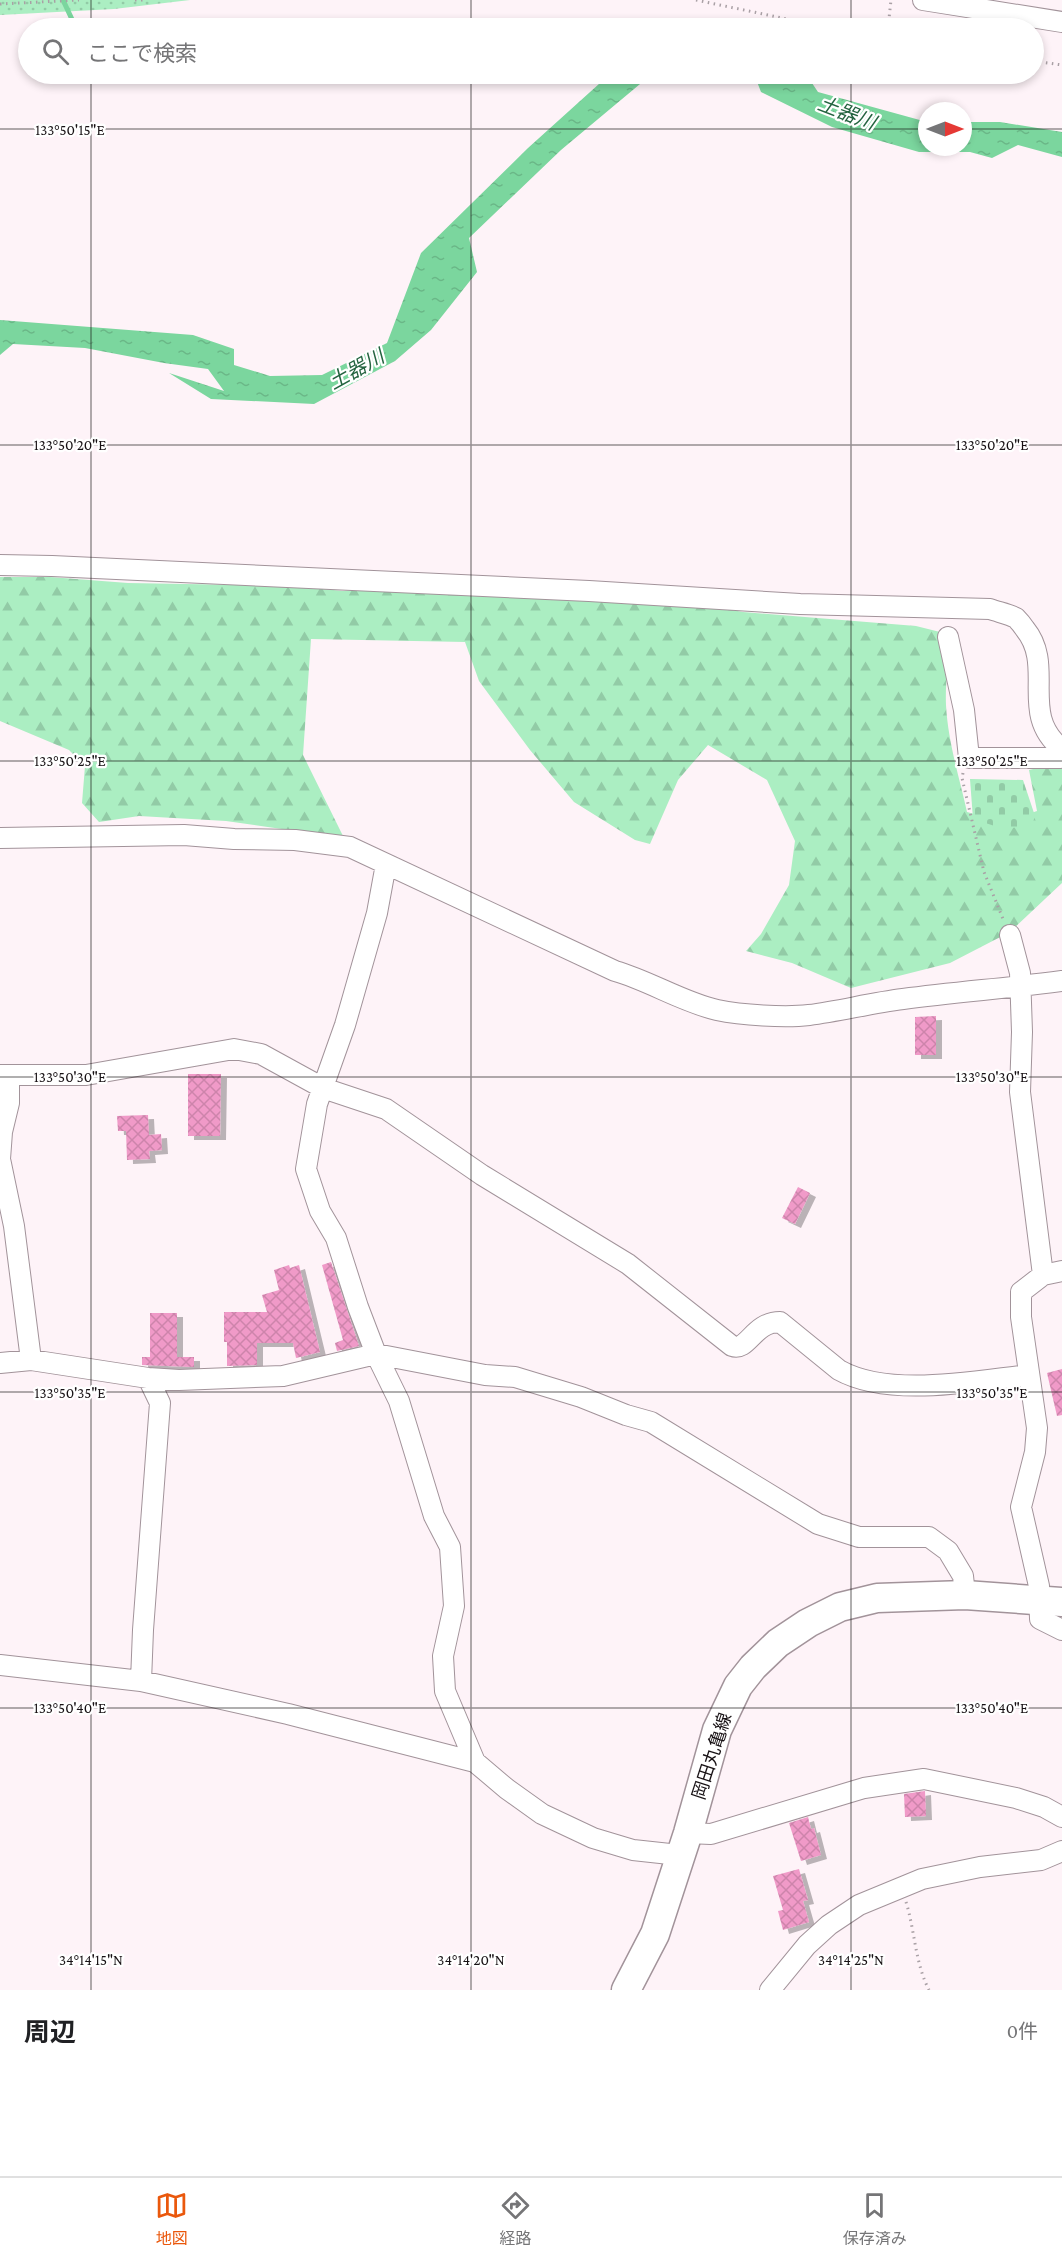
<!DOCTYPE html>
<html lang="ja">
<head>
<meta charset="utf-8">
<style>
  :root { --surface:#fff; --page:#f2f2f2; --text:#202124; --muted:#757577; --line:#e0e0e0; --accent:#ea580c }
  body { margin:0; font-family:"Crimson Pro","Noto Sans JP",serif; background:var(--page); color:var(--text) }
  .compass { position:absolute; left:918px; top:102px; width:54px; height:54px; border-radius:50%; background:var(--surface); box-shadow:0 3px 9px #0003; rotate:90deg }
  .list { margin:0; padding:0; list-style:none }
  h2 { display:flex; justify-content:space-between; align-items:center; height:78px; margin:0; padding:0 24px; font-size:26px }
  h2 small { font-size:20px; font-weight:400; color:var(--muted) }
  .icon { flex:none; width:33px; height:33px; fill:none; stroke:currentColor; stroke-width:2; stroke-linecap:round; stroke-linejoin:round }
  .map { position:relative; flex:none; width:1062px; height:1990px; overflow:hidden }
  .search { position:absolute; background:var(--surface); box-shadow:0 3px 9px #0003; left:18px; right:18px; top:18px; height:66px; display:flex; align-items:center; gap:15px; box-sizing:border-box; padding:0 21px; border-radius:33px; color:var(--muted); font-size:22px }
  .sheet { height:186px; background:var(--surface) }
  nav { display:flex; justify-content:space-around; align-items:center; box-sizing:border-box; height:84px; border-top:2px solid var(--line); background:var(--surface); font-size:16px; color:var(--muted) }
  nav a { display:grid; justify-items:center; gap:3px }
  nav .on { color:var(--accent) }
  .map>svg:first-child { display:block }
</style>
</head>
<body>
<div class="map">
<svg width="1062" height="1990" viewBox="0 0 1062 1990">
  <defs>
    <pattern id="forest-firs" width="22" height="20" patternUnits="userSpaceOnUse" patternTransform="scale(1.5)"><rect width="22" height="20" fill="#abeec2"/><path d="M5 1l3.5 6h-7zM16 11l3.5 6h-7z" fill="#92cba6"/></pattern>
    <pattern id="cemetery-stones" width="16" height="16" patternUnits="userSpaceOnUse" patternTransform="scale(1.5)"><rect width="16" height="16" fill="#abeec2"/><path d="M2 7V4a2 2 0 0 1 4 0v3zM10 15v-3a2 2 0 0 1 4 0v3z" fill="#92cba6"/></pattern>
    <pattern id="park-dots" width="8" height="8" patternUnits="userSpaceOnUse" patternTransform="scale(1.5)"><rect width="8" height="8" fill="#abeec2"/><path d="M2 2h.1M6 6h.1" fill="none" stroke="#92cba6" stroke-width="1.8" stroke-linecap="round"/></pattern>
    <pattern id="water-ripples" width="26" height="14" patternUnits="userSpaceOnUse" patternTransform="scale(1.5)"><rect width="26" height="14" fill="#7bd69e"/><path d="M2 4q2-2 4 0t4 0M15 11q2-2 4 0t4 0" fill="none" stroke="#6ab787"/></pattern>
    <pattern id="building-cross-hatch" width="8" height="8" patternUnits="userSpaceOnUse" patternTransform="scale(1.5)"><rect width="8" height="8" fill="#f09ac8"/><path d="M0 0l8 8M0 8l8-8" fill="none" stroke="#cd84ab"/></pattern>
    <filter id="shadow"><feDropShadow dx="6" dy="4" stdDeviation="0" flood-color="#0004"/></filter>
  </defs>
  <rect width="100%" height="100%" fill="#fef3f8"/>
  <path fill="url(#forest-firs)" d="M 0,577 L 50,577 L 128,583 L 294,586 L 343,591 L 398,587 L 678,600 L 743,612 L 916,626 L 952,635 C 949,658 945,682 946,705 C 948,742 959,776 967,812 L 1004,822 L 1037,811 L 1029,770 L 1062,762 L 1062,883 L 1010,932 L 950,963 L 851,988 L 792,963 L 746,951 L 761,934 L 789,885 L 795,841 L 767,780 L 708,745 L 678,780 L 650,844 L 635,840 L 574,802 L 530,750 L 479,681 L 465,642 L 311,639 L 303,755 L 344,838 L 226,821 L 139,816 L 99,822 L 82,803 L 85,766 L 69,750 L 0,721 Z"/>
  <path fill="url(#cemetery-stones)" d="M 970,779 L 1023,780 L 1035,816 L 1032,825 L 1004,829 L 973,819 Z"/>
  <path fill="url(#park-dots)" d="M 0,0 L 190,0 L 114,9 L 0,15 Z"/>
  <path fill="url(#water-ripples)" d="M 610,74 L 652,74 L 561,150 L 469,238 L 477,272 L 431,330 L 395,361 L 314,404 L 211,399 L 169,373 L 224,391 L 208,369 L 164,363 L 85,348 L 13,344 L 0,355 L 0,320 L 193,335 L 234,349 L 234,365 L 270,376 L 322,375 L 387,343 L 421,253 L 528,148 Z
    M 754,74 L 806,74 L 818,92 L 927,122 L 927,147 L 963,147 L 963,122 L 1000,122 L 1062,132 L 1062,157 L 1018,145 L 992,158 L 970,152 L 919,152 L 832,127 L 761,92 Z"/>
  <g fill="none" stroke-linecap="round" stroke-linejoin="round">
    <path stroke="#7bd69e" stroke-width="5" d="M 63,0 L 76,28"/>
  </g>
  <path fill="url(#building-cross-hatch)" filter="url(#shadow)" d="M 936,1016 L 936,1055 L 915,1055 L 915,1017 Z
    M 188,1074 L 221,1074 L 220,1136 L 188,1136 Z
    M 148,1115 L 149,1135 L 161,1134 L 162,1150 L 149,1151 L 150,1159 L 127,1160 L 126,1131 L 118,1131 L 117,1116 Z
    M 798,1187 L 810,1193 L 795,1224 L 782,1218 Z
    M 331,1262 L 359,1346 L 337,1351 L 335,1343 L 343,1340 L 322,1265 Z
    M 289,1265 L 290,1268 L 299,1265 L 320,1352 L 296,1358 L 293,1343 L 257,1343 L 257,1365 L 227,1366 L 227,1342 L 224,1342 L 224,1312 L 267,1312 L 262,1295 L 279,1290 L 274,1270 Z
    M 150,1313 L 177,1313 L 177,1357 L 194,1357 L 194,1367 L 142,1365 L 142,1357 L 150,1357 Z
    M 1062,1369 L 1062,1415 L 1057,1416 L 1047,1373 Z
    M 925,1791 L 926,1816 L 905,1817 L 904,1794 Z
    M 808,1817 L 811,1829 L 814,1828 L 821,1855 L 801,1861 L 789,1823 Z
    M 799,1869 L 808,1900 L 803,1901 L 809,1922 L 783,1930 L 778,1911 L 783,1910 L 773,1876 Z"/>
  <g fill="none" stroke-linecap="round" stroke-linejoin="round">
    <g stroke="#a2939a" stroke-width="22">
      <path id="street" d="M 923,0 L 1062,22
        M 0,565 L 52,566 L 589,591 L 800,604 L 990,609 C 998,612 1009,614 1016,618 C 1019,621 1023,626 1025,629 C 1056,667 1018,714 1062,749
        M 948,637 L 964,710 L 969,758 L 1060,758 L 1062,756
        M 0,838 L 184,835 L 234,839 L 295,840 L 350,847 L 615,971 C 650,981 682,1002 717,1010 C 741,1015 785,1018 809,1015 C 840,1011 871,1003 903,999 C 956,992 1009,988 1062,981
        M 386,864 L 377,913 L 345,1025 L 317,1104 L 306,1169 L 320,1211 L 336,1238 L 358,1307 L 376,1354 L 399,1401 L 434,1516 L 450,1547 L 454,1606 L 443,1656 L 445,1691 L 475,1762
        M 1010,935 L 1020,973 L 1022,1032 L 1020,1092 L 1043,1275
        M 0,1075 L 9,1075 L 9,1103 L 2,1132 L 0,1159 L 14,1226 L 31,1360
        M 9,1075 L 86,1075 L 234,1049 L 261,1054 L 323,1088 L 386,1109 L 482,1175 L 628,1264 L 732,1346 C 748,1352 753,1322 780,1322 L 839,1370 C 889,1398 974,1381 1029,1375
        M 1062,1271 L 1043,1275 L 1021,1292 L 1021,1317 L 1037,1428 L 1035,1452 L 1021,1507 L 1039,1586 L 1040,1619 L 1062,1630
        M 0,1363 L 31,1360 L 148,1378 L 179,1380 L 283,1376 L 376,1354 L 485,1375 L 515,1377 L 581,1397 L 626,1415 L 651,1422 L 818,1524 L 859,1537 L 929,1537 L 948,1551 L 963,1576 L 965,1595
        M 0,1665 L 141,1681 L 288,1714 L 475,1762 L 507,1789 L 542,1814 L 593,1838 L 633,1850 L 679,1855
        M 141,1681 L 143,1630 L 160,1403 L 148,1378
        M 688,1833 L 711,1834 L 864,1788 L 924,1779 L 1016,1798 L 1044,1807 L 1062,1817
        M 770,1990 L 807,1945 L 829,1925 L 859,1905 L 922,1879 L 980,1867 L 1041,1860 L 1062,1851"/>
    </g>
    <g stroke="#a2939a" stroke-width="31">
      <path id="secondary" d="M 626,1990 L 655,1934 L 688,1833 L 717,1730 L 738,1686 L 753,1667 L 778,1643 L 808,1623 L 840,1607 L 877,1598 L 965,1595 L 1062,1602"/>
    </g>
    <path stroke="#a9a0a5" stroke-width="3" stroke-dasharray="1.5 4.5" stroke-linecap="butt" d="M 135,0 L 146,0
      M 696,0 L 830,28
      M 0,4 L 79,0
      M 888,28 L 891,0
      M 1034,61 L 1062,65
      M 963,773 L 962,778 L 984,872 L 1003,919
      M 906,1902 C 915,1931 915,1963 929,1990"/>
    <use href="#street" stroke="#fff" stroke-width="20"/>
    <use href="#secondary" stroke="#fff" stroke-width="28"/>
  </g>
  <path fill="none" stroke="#171114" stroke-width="1.5" stroke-opacity="0.45" d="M 91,0 L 91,28M 471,0 L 471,28M 851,0 L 851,28M 91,74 L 91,1990M 471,74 L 471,1990M 851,74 L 851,1990M 0,129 L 927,129M 963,129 L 1062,129M 0,445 L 1062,445M 0,761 L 1062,761M 0,1077 L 1062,1077M 0,1392 L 1062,1392M 0,1708 L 1062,1708"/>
  <g text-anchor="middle" stroke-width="4.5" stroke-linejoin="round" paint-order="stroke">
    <g font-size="18" fill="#171114" stroke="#fff">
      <text transform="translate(712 1756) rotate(-72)" y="6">岡田丸亀線</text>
    </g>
    <g font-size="20" font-style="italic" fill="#246440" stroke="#fff">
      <text transform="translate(847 113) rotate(21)" y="7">土器川</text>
      <text transform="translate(356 369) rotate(-29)" y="7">土器川</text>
    </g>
  </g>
  <g font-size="15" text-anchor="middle" fill="#171114" stroke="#fff" stroke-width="4.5" stroke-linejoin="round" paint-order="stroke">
    <text x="70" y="135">133°50'15"E</text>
    <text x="70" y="450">133°50'20"E</text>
    <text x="992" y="450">133°50'20"E</text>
    <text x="70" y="766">133°50'25"E</text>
    <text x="992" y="766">133°50'25"E</text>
    <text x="992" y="1082">133°50'30"E</text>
    <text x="70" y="1082">133°50'30"E</text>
    <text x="70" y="1398">133°50'35"E</text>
    <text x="992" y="1398">133°50'35"E</text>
    <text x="70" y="1713">133°50'40"E</text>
    <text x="992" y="1713">133°50'40"E</text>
    <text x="91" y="1965">34°14'15"N</text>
    <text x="471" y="1965">34°14'20"N</text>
    <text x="851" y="1965">34°14'25"N</text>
  </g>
</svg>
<svg class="compass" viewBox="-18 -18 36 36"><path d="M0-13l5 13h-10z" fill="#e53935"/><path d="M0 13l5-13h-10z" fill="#757577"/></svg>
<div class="search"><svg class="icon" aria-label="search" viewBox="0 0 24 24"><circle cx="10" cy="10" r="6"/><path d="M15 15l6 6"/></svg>ここで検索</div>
</div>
<section class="sheet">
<h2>周辺<small>0件</small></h2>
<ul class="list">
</ul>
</section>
<nav>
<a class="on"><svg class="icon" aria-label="map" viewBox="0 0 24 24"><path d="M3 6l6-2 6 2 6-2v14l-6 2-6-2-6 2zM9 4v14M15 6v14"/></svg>地図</a>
<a><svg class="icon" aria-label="directions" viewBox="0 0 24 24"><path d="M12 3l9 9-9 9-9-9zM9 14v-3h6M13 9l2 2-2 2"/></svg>経路</a>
<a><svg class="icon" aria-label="saved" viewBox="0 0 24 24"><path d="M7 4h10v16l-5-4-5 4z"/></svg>保存済み</a>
</nav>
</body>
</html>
